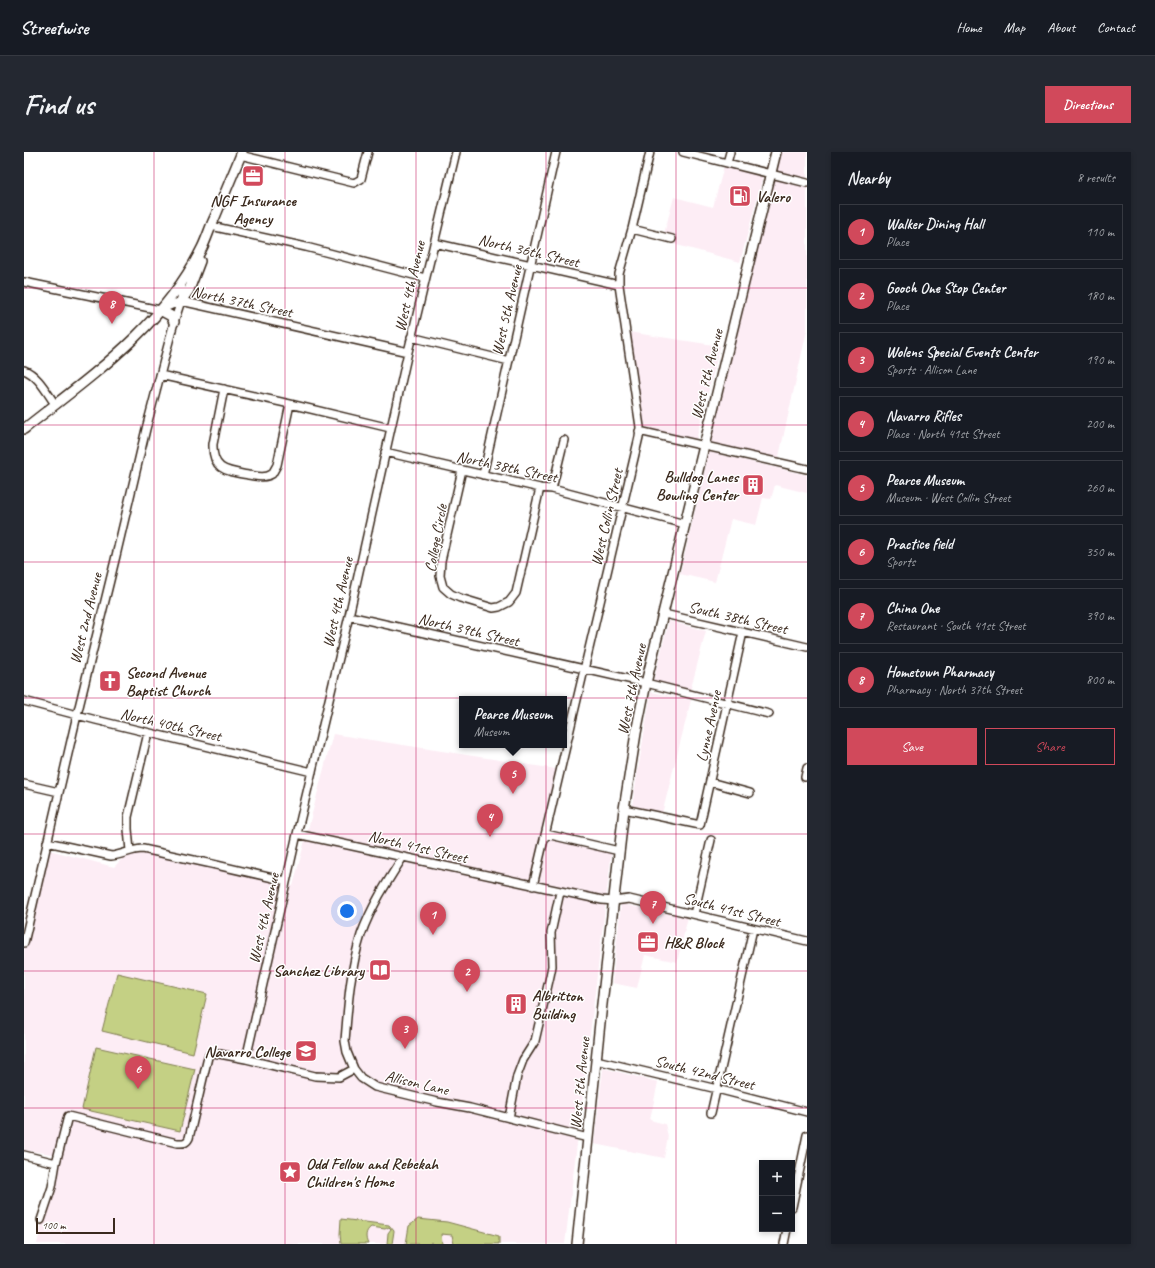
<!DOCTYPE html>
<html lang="en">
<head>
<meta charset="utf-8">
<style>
  :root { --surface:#171b24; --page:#242831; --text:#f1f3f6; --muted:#9ea1a6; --line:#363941; --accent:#d1495b }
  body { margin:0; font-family:Caveat,sans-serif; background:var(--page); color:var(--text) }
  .controls { position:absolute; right:12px; bottom:12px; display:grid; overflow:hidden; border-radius:0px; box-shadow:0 2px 6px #0003 }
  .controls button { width:36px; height:36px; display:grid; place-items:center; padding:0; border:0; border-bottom:1px solid var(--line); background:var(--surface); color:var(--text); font:20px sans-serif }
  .scale { position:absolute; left:12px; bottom:10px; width:79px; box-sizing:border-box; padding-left:4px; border:2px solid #3b2a1e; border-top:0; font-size:11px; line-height:14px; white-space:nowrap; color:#3b2a1e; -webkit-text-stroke:3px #fff; paint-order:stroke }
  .you { position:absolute; left:323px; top:759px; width:14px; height:14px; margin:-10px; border:3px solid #fff; border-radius:50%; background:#1a73e8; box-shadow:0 0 0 6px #1a73e833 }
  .badge { display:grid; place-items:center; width:26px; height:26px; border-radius:50%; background:var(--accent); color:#fff; font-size:13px; font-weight:700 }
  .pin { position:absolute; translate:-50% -33px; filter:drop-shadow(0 1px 2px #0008) }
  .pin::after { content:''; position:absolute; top:21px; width:14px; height:12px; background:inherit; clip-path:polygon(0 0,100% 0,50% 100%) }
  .popup { position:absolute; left:435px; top:544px; width:108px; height:52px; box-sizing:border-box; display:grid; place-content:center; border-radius:0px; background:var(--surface); filter:drop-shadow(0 1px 3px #0005); font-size:13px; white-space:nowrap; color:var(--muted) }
  .popup b { font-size:15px; color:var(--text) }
  .popup::after { content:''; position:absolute; left:50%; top:100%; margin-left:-8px; border:8px solid transparent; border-top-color:var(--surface) }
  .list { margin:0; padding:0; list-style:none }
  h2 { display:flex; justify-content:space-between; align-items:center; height:52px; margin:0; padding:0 16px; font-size:17px }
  h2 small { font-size:13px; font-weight:400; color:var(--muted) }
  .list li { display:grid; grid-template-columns:26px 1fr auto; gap:12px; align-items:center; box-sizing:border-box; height:56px; margin:0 8px 8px; padding:0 8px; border:1px solid var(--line); border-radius:0px }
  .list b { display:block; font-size:15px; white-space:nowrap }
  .list p { margin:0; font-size:13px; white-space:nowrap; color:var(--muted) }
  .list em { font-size:13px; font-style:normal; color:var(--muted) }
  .actions { display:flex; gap:8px; padding:12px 16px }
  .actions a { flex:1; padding:9px 0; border:1px solid var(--accent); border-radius:0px; text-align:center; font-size:14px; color:var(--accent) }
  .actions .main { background:var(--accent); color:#fff }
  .map { position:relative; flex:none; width:783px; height:1092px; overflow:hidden; border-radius:0px }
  header { display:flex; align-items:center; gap:24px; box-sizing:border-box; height:56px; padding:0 20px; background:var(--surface); border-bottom:1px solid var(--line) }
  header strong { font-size:19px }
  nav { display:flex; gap:22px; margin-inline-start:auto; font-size:14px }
  .intro { display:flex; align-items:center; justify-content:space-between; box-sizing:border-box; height:96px; padding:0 24px }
  h1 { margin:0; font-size:28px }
  .button { padding:10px 18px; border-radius:0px; background:var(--accent); color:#fff; font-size:14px; font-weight:700 }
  main { display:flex; gap:24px; padding:0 24px }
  aside { flex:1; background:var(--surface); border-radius:0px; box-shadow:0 2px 6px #0003 }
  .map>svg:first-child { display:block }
</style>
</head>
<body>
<header>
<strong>Streetwise</strong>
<nav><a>Home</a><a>Map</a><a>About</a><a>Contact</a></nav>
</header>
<div class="intro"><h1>Find us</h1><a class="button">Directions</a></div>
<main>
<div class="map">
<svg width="783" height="1092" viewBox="0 0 783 1092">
  <rect width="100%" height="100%" fill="#fff"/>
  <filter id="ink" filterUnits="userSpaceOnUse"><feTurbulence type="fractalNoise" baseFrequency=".025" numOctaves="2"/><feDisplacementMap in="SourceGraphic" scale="8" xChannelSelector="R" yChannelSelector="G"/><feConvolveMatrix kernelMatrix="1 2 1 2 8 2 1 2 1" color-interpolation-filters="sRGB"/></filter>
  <g filter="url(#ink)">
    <path fill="#fdedf5" d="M 756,0 L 783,0 L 783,28 L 751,21 Z
      M 700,14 L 739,24 L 716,110 L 638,89 L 650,45 L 689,55 Z
      M 750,27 L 783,36 L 783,178 L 754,309 L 686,294 Z
      M 604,180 L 696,194 L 672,288 L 619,275 Z
      M 685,300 L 783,323 L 783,341 L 751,333 L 747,347 L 739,346 L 732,373 L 707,367 L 691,430 L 656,422 Z
      M 645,469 L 682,479 L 666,540 L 629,531 Z
      M 627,540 L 667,548 L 638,662 L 610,657 L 608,654 Z
      M 309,582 L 532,617 L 518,681 L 588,697 L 541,1092 L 13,1092 L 34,1003 L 0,998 L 0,799 L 21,697 L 90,715 L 106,699 L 269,734 Z
      M 597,752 L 664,765 L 653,810 L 621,803 L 613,836 L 588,831 Z
      M 579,916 L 634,930 L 626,968 L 641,972 L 644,984 L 640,1006 L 570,992 Z"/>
    <path fill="#c4d084" stroke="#807d51" d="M 93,821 L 183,842 L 169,901 L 78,879 Z
      M 72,895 L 171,917 L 156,979 L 58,957 Z
      M 317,1067 L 365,1073 L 370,1079 L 368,1092 L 363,1092 L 364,1081 L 367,1077 L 365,1075 L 361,1077 L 347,1075 C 341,1079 341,1086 344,1092 L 317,1092 L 316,1082 Z
      M 394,1067 L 423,1070 L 475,1084 L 475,1092 L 430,1092 L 428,1083 L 417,1082 L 418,1092 L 409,1092 L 407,1090 L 405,1092 L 382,1092 L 385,1074 Z"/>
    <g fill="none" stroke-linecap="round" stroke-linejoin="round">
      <g stroke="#3b2a1e" stroke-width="10">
        <path id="minor" d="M 659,0 L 783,31
          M 216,3 L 330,31 L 337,27 L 344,0
          M 703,11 L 706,0
          M 187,74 L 282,95 L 401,126
          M 608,77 L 648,87
          M 410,91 L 595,133
          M 0,130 L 136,158 L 157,149 L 384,200
          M 387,185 L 485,209
          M 0,218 C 14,223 23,241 31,252
          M 136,223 L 266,252 L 366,276
          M 200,237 L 189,292 C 188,318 202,319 224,323 C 232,324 240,327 248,322 L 253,313 L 266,252
          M 615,279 L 783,317
          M 361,300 L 516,336 L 528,337 L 661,372
          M 438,318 L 417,409 L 416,424 L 419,435 L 427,442 L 436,446 L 469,456 L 475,455 L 485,450 L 492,441 L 516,336
          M 459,323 L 532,0
          M 528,337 L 540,288
          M 640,462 L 783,495
          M 325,464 L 622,531 L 745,562
          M 0,549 L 72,568 L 288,620
          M 781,625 L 783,616
          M 686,630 L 726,641
          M 0,632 L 35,640
          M 600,657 L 676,673 L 719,480
          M 273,682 L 578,748 L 590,749 L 605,747 L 783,789
          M 522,682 L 595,699
          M 23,690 L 87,704 C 98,703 108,697 119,697 L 188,712 L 262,729
          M 106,699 L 104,677 L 104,665 L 124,581
          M 509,734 L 615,285 L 616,275 L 595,133 L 595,122 L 608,77 L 626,0
          M 670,762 L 687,688
          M 0,791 L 53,563 L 91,408 L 122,277 L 150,170 L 157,149 L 158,129
          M 222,907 L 273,682 L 325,464 L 384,200 L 432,0
          M 572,908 L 693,937 L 783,960
          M 330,917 L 323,900 L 321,889 C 324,853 326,818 337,783 C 347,755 363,730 379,705
          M 687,961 L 729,777
          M 485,966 L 493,924 L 499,908 L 511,889 L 526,824 L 528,814 L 527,781 L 536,740
          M 0,1003 L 32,1011
          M 768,1055 L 783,983
          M 17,1068 L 28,1035 L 32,1011 L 44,964 L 153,991 C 159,991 162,992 165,986 L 184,905 L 186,902 L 190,901 L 222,907 L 291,924 L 315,925 L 330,917 L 337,926 L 351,935 L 413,950 L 446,956 L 564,986
          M 760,1092 L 763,1077"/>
      </g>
      <g stroke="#3b2a1e" stroke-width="12">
        <path id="major" d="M 157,149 L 165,138 L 176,109
          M 136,158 L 147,164 L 150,170
          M 0,277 C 67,224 139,175 178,96 C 183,86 186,75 191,65 C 200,43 209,22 218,0
          M 553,1092 L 577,861 L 600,657 L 612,581 L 622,531 L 752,0"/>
      </g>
      <use href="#minor" stroke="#fff" stroke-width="7"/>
      <use href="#major" stroke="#fff" stroke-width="9"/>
    </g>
  </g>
  <path fill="none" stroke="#c2185b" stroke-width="1" stroke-opacity="0.55" d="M 130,0 L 130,1092M 261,0 L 261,1092M 392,0 L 392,1092M 522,0 L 522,1092M 652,0 L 652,1092M 0,136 L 783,136M 0,273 L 783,273M 0,410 L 783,410M 0,546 L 783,546M 0,682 L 783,682M 0,819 L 783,819M 0,956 L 783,956"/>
  <defs>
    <g id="office-square" transform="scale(1.15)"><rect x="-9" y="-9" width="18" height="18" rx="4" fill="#d1495b" stroke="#fff"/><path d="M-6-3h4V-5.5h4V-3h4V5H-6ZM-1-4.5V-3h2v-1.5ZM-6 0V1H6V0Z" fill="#fff"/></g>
    <g id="fuel-square" transform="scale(1.15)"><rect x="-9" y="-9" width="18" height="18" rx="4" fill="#d1495b" stroke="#fff"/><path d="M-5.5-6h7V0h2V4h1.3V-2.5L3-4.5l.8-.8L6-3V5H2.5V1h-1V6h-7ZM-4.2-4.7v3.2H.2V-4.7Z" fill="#fff"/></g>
    <g id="building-square" transform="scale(1.15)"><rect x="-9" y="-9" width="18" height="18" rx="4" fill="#d1495b" stroke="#fff"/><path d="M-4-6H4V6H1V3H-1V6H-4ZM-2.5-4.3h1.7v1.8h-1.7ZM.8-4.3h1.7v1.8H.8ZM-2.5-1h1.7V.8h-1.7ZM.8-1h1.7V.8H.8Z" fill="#fff"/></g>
    <g id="church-square" transform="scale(1.15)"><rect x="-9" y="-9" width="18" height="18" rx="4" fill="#d1495b" stroke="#fff"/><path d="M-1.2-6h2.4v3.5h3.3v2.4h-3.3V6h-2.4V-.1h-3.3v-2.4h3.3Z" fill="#fff"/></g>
    <g id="library-square" transform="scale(1.15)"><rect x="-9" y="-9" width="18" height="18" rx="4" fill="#d1495b" stroke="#fff"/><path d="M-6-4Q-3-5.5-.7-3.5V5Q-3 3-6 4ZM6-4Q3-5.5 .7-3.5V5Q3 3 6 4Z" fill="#fff"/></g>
    <g id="university-square" transform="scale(1.15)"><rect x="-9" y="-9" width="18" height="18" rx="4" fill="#d1495b" stroke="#fff"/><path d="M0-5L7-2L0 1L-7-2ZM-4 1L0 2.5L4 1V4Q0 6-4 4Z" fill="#fff"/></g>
    <g id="sight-square" transform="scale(1.15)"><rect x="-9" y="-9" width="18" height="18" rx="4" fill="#d1495b" stroke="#fff"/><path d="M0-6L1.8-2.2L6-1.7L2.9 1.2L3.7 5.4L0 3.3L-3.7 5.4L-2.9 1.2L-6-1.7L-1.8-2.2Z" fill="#fff"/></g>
  </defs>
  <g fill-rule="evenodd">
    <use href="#office-square" x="229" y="24"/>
    <use href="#fuel-square" x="716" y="44"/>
    <use href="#building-square" x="729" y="333"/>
    <use href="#church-square" x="86" y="529"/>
    <use href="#office-square" x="624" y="790"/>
    <use href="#library-square" x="356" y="818"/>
    <use href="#building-square" x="492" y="852"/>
    <use href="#university-square" x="282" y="899"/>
    <use href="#sight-square" x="266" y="1020"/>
  </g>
  <g text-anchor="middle" stroke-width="3" stroke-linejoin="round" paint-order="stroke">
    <g font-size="16" font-weight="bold" fill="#3b2a1e" stroke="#fff" text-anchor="start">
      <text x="732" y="50">Valero</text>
      <text x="229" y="54" text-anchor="middle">NGF Insurance<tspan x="229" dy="18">Agency</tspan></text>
      <text x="714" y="330" text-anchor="end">Bulldog Lanes<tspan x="714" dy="18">Bowling Center</tspan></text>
      <text x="102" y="526">Second Avenue<tspan x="102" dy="18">Baptist Church</tspan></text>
      <text x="640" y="796">H&amp;R Block</text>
      <text x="340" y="824" text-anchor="end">Sanchez Library</text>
      <text x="508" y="849">Albritton<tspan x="508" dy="18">Building</tspan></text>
      <text x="266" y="905" text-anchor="end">Navarro College</text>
      <text x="282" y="1017">Odd Fellow and Rebekah<tspan x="282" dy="18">Children's Home</tspan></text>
    </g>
    <g font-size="16" fill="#3b2a1e" stroke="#fff">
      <text transform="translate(505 98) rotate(13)" y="6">North 36th Street</text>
      <text transform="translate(385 134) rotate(-77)" y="6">West 4th Avenue</text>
      <text transform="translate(218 149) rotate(12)" y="6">North 37th Street</text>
      <text transform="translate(482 158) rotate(-77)" y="6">West 5th Avenue</text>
      <text transform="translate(682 222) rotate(-76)" y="6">West 7th Avenue</text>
      <text transform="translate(483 314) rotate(12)" y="6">North 38th Street</text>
      <text transform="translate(582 365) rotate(-77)" y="6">West Collin Street</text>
      <text transform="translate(411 386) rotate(-80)" y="6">College Circle</text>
      <text transform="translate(313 450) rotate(-77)" y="6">West 4th Avenue</text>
      <text transform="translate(714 465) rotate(13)" y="6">South 38th Street</text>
      <text transform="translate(61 466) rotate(-76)" y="6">West 2nd Avenue</text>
      <text transform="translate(445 477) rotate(13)" y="6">North 39th Street</text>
      <text transform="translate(607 537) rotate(-78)" y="6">West 7th Avenue</text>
      <text transform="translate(147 572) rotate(13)" y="6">North 40th Street</text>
      <text transform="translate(684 574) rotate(-78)" y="6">Lynne Avenue</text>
      <text transform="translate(394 694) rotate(13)" y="6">North 41st Street</text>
      <text transform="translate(708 757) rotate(14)" y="6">South 41st Street</text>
      <text transform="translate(239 766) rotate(-77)" y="6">West 4th Avenue</text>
      <text transform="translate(681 920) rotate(14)" y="6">South 42nd Street</text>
      <text transform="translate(393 930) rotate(13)" y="6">Allison Lane</text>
      <text transform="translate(555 931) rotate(-84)" y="6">West 7th Avenue</text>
    </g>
  </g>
</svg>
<div class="controls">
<button>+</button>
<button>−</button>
</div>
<div class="scale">100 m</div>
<div class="you"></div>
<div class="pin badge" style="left:409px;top:783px">1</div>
<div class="pin badge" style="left:443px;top:840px">2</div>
<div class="pin badge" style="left:381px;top:897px">3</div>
<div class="pin badge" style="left:466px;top:685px">4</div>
<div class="pin badge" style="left:489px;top:642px">5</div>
<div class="popup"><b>Pearce Museum</b>Museum</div>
<div class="pin badge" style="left:114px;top:937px">6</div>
<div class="pin badge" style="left:629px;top:772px">7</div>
<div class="pin badge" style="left:88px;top:172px">8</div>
</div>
<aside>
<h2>Nearby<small>8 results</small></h2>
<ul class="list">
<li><span class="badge">1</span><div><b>Walker Dining Hall</b><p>Place</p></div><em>110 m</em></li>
<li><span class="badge">2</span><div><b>Gooch One Stop Center</b><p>Place</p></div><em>180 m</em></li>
<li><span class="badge">3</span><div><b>Wolens Special Events Center</b><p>Sports · Allison Lane</p></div><em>190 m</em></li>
<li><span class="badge">4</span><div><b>Navarro Rifles</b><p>Place · North 41st Street</p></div><em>200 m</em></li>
<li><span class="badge">5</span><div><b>Pearce Museum</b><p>Museum · West Collin Street</p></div><em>260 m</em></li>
<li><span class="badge">6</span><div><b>Practice field</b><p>Sports</p></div><em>350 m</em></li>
<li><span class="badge">7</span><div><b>China One</b><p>Restaurant · South 41st Street</p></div><em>390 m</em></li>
<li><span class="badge">8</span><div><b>Hometown Pharmacy</b><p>Pharmacy · North 37th Street</p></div><em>800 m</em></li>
</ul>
<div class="actions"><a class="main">Save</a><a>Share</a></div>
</aside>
</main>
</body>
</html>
